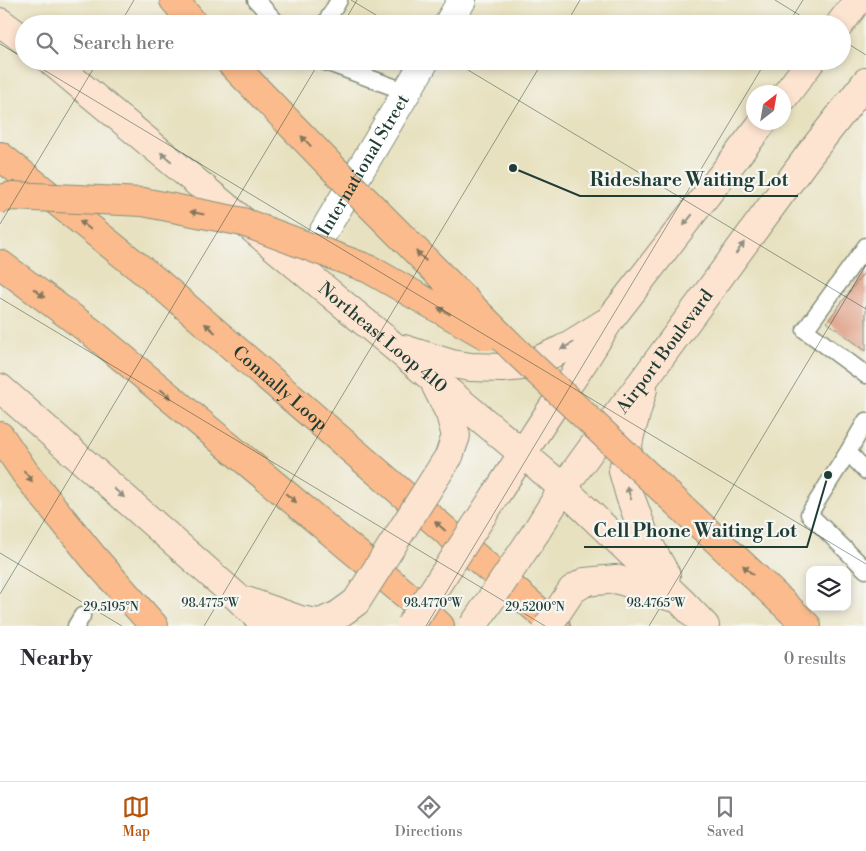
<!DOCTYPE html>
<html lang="en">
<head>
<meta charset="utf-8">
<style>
  :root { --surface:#fff; --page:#f2f2f3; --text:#2b2b33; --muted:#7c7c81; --line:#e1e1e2; --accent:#b45309 }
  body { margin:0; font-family:"Libre Bodoni",serif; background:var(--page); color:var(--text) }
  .controls { position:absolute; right:15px; bottom:15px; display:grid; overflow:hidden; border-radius:10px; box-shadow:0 2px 8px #0003 }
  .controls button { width:45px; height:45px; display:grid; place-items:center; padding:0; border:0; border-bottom:1px solid var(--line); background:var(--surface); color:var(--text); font:25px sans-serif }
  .compass { position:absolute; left:746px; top:85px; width:45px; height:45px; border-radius:50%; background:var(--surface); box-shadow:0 2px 8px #0003; rotate:31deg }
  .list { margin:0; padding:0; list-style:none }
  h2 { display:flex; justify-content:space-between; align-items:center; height:65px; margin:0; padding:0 20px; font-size:21px }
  h2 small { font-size:16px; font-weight:400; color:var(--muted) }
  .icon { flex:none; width:28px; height:28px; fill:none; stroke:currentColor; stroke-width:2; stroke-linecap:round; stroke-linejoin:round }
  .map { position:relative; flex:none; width:866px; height:626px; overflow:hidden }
  .search { position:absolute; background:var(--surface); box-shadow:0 2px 8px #0003; left:15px; right:15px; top:15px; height:55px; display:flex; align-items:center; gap:12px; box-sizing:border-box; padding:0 18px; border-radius:28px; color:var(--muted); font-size:19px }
  .sheet { height:155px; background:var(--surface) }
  nav { display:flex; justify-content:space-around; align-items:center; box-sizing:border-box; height:70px; border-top:1px solid var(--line); background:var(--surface); font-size:14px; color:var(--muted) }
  nav a { display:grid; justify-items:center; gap:2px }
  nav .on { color:var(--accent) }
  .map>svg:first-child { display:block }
</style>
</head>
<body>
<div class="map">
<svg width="866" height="626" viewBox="0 0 866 626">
  <rect width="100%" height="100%" fill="#f6f6f2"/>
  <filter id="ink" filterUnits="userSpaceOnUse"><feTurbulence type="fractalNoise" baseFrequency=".02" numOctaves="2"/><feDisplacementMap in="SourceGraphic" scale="10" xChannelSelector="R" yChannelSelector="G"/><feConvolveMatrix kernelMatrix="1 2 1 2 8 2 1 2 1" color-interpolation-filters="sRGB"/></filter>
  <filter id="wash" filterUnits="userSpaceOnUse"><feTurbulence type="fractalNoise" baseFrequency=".0096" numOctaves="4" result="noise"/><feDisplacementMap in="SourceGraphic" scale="20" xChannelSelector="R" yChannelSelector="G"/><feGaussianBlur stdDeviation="1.12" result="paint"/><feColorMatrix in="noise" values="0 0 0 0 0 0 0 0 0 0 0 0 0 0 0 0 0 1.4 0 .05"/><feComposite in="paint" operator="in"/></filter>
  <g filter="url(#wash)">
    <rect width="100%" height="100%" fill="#e8e1c0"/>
    <g id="blocks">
      <path fill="#dd997e" d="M 866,270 L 866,351 L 827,322 Z"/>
    </g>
  </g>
  <g filter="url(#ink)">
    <use href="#blocks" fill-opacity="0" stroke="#848f7a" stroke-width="1"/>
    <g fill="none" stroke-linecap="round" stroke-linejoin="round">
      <g stroke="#848f7a" stroke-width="19">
        <path id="lane" d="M 256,0 L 278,24
          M 325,24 L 339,0
          M 323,61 L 407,92
          M 866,246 L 805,330 L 866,375
          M 866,421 L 848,452 L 809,514 L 866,570
          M 848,452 L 866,471
          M 76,626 L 82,616"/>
      </g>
      <g stroke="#848f7a" stroke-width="30">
        <g id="street">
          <path d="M 448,24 L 462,0"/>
          <path id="s1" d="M 302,268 L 425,61"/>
        </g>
      </g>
      <g stroke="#848f7a" stroke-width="30">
        <g id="secondary">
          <path d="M 0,22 L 24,40"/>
          <path d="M 840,24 L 858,0"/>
          <path id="s2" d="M 51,61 L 522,453 L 563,488 L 680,600 L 705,626"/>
          <path d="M 784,97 L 811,61"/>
          <path d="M 404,349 L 452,364 L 471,367 L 502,368 L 522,366 L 543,358 L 563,349 L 605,323"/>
          <path d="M 436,386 L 450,414 L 456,436 L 449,456"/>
          <path d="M 0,388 L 238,598 L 267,626"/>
          <path d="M 643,389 L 630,435 L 623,471 L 630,496 L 645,537 L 666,575"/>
          <path d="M 495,496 L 543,422 L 582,364 L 609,321 L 763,122"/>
          <path id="s3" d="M 536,532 L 563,488 L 592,448 L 648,374 L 809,155 L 866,82"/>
          <path d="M 585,582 L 616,579 L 671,597"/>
          <path d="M 246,601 L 300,620 L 320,623 L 338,615"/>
        </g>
      </g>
      <g stroke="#848f7a" stroke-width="30">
        <g id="highway">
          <path d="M 174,0 L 194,24"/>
          <path id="s4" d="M 0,156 L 161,285 L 556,626"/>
          <path d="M 0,264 L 94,334 L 416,603 L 440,626"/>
          <path d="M 0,436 L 26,474 L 93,557 L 154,626"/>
          <path d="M 783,603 L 807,626"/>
        </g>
      </g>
      <use href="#lane" stroke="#fff" stroke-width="16"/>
      <use href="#street" stroke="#fff" stroke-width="28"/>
      <use href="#secondary" stroke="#fde4d1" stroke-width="28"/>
      <use href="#highway" stroke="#fbbb8c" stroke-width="28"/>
      <g stroke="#848f7a" stroke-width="30" stroke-linecap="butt">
        <path id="secondary-bridge" d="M 338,615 L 356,602 L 449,456
          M 410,626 L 495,496
          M 473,626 L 536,532
          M 548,626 L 572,590 L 585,582"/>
      </g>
      <g stroke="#848f7a" stroke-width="30" stroke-linecap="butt">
        <path id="highway-bridge" d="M 229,61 L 330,165 L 517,352 L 783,603
          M 0,199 L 12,196 L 143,202 L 243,222 L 369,269 L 487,336"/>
      </g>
      <use href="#secondary-bridge" stroke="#fde4d1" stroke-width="28"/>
      <use href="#highway-bridge" stroke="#fbbb8c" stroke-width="28"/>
    </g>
    <defs><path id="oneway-solid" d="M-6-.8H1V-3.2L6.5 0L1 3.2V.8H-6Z" transform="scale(1.25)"/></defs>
    <g fill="#82765c">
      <use href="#oneway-solid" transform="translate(306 141) rotate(-134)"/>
      <use href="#oneway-solid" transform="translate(197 213) rotate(-169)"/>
      <use href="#oneway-solid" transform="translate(85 225) rotate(-141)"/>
      <use href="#oneway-solid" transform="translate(421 256) rotate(-135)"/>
      <use href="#oneway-solid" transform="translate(39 293) rotate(37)"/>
      <use href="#oneway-solid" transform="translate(444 311) rotate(-151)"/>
      <use href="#oneway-solid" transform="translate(210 328) rotate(-139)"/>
      <use href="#oneway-solid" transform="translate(166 394) rotate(40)"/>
      <use href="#oneway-solid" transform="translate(28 476) rotate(53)"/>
      <use href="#oneway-solid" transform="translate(291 498) rotate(40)"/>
      <use href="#oneway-solid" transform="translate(440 526) rotate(-139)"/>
      <use href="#oneway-solid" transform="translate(748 570) rotate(-137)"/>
    </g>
    <g fill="#8e9082">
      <use href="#oneway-solid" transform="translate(166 157) rotate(-140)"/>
      <use href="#oneway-solid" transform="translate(688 220) rotate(128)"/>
      <use href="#oneway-solid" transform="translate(740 248) rotate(-54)"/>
      <use href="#oneway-solid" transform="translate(567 346) rotate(151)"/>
      <use href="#oneway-solid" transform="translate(119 493) rotate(41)"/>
      <use href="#oneway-solid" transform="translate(629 493) rotate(-108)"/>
    </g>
  </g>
  <path fill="none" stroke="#1f3d34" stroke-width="1" stroke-opacity="0.45" d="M 351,0 L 391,24M 775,0 L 814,24M 120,24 L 134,0M 343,24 L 357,0M 566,24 L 580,0M 788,24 L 803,0M 842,40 L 866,55M 0,44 L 24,58M 29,61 L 866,564M 453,61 L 866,309M 0,224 L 98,61M 0,298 L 545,626M 0,553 L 122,626M 0,594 L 320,61M 204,626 L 543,61M 426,626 L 766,61M 649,626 L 866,265"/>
  <g text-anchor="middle" stroke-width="4.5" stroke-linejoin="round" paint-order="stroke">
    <g font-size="18" fill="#1f3d34" stroke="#f6f6f2">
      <text dy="6" stroke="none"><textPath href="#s1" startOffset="120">International Street</textPath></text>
      <text dy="6" stroke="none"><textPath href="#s2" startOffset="432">Northeast Loop 410</textPath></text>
      <text dy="6" stroke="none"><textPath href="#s3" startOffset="222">Airport Boulevard</textPath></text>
      <text dy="6" stroke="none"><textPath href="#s4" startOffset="364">Connally Loop</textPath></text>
    </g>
  </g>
  <g font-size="12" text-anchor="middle" fill="#1f3d34" stroke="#f6f6f2" stroke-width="4.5" stroke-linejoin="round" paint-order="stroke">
    <text x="210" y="607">98.4775°W</text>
    <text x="433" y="607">98.4770°W</text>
    <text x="656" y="607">98.4765°W</text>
    <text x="111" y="611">29.5195°N</text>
    <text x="535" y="611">29.5200°N</text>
  </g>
  <path fill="none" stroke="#1f3d34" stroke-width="2" d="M513 168L580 196H798M828 475L807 547H584"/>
  <g fill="#1f3d34" stroke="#f6f6f2" stroke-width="2">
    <circle cx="513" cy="168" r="5"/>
    <circle cx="828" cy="475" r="5"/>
  </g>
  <g font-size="19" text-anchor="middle" font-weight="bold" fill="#1f3d34" stroke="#f6f6f2" stroke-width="4.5" stroke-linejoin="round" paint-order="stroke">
    <text x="689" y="186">Rideshare Waiting Lot</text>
    <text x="695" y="537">Cell Phone Waiting Lot</text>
  </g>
</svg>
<div class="controls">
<button><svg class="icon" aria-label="layers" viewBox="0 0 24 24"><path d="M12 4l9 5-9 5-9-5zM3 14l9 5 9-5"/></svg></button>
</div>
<svg class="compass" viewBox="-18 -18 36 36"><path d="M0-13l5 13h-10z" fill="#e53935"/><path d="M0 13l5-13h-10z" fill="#7c7c81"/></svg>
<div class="search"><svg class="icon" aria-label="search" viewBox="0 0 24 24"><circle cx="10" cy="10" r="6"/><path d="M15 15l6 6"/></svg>Search here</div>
</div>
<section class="sheet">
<h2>Nearby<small>0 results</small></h2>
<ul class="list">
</ul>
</section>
<nav>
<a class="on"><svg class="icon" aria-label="map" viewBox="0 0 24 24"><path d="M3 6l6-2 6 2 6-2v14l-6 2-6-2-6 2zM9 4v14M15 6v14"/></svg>Map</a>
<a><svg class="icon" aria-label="directions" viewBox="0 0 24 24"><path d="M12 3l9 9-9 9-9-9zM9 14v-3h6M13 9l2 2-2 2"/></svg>Directions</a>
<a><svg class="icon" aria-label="saved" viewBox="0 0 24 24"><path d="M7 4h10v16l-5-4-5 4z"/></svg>Saved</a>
</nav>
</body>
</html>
